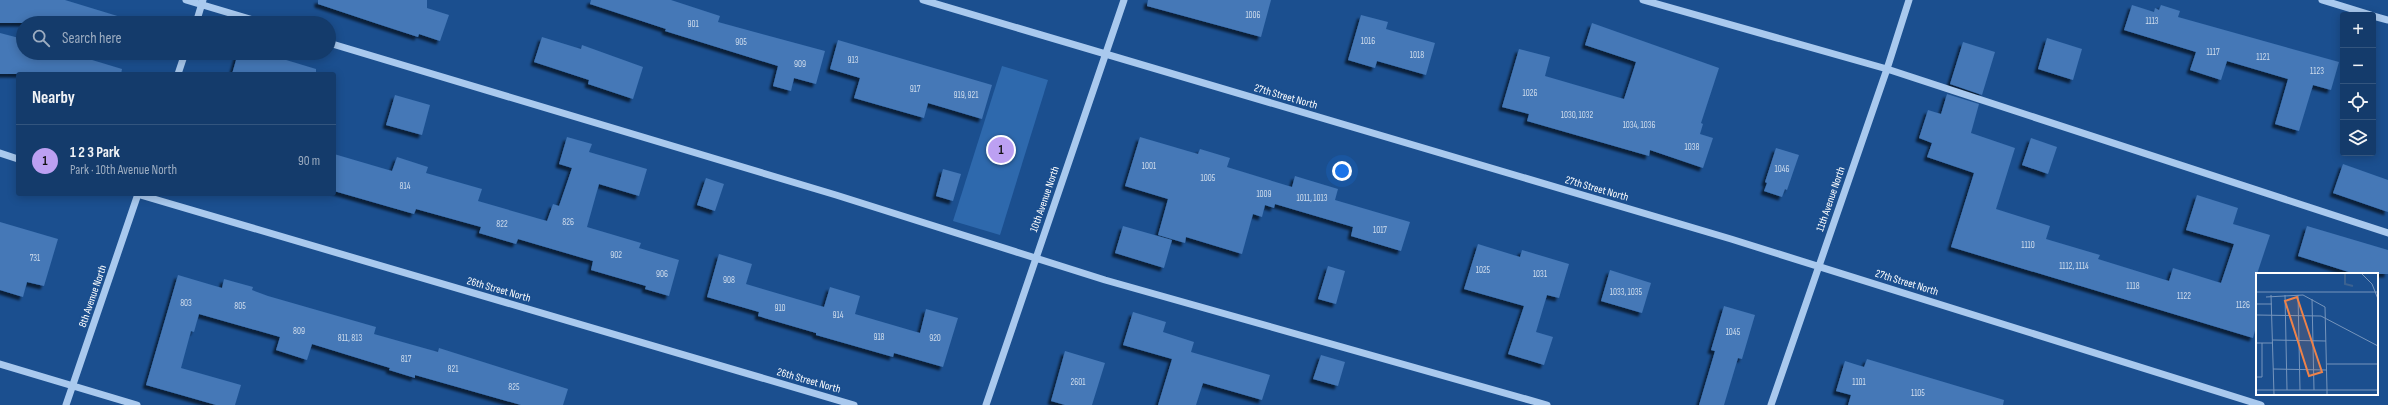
<!DOCTYPE html>
<html lang="en">
<head>
<meta charset="utf-8">
<style>
  :root { --surface:#143b6b; --page:#1d4271; --text:#f1f3f6; --muted:#9dadc1; --line:#33557e; --accent:#bca0f2 }
  body { margin:0; font-family:"Sofia Sans Condensed",sans-serif; background:var(--page); color:var(--text) }
  .controls { position:absolute; right:12px; top:12px; display:grid; overflow:hidden; border-radius:4px; box-shadow:0 2px 10px #0003 }
  .controls button { width:36px; height:36px; display:grid; place-items:center; padding:0; border:0; border-bottom:1px solid var(--line); background:var(--surface); color:var(--text); font:20px sans-serif }
  .you { position:absolute; left:1342px; top:171px; width:14px; height:14px; margin:-10px; border:3px solid #fff; border-radius:50%; background:#1a73e8; box-shadow:0 0 0 6px #1a73e833 }
  .badge { display:grid; place-items:center; width:26px; height:26px; border-radius:50%; background:var(--accent); color:#111; font-size:13px; font-weight:700 }
  .pin { position:absolute; translate:-50% -50%; border:2px solid #fff; box-shadow:0 1px 4px #0006 }
  .list { margin:0; padding:0; list-style:none }
  h2 { display:flex; justify-content:space-between; align-items:center; height:52px; margin:0; padding:0 16px; font-size:17px }
  h2 small { font-size:13px; font-weight:400; color:var(--muted) }
  .list li { display:grid; grid-template-columns:26px 1fr auto; gap:12px; align-items:center; box-sizing:border-box; height:72px; padding:0 16px; border-top:1px solid var(--line) }
  .list b { display:block; font-size:15px; white-space:nowrap }
  .list p { margin:0; font-size:13px; white-space:nowrap; color:var(--muted) }
  .list em { font-size:13px; font-style:normal; color:var(--muted) }
  .icon { flex:none; width:22px; height:22px; fill:none; stroke:currentColor; stroke-width:2; stroke-linecap:round; stroke-linejoin:round }
  .map { position:relative; flex:none; width:2388px; height:405px; overflow:hidden }
  .search { position:absolute; background:var(--surface); box-shadow:0 2px 10px #0003; left:16px; top:16px; width:320px; height:44px; display:flex; align-items:center; gap:10px; box-sizing:border-box; padding:0 14px; border-radius:22px; color:var(--muted); font-size:15px }
  .panel { position:absolute; background:var(--surface); box-shadow:0 2px 10px #0003; left:16px; top:72px; width:320px; height:124px; border-radius:4px }
  .map>svg:first-child { display:block }
</style>
</head>
<body>
<div class="map">
<svg width="2388" height="405" viewBox="0 0 2388 405">
  <defs>
    <filter id="shadow"><feDropShadow dx="-3.5" dy="3.5" stdDeviation="1" flood-color="#0009"/></filter>
  </defs>
  <rect width="100%" height="100%" fill="#1b4f8f"/>
  <path fill="#2e69ad" d="M 1002,66 L 1048,80 L 1000,235 L 953,221 Z"/>
  <path fill="#4478b7" filter="url(#shadow)" d="M 0,0 L 65,0 L 124,18 L 124,23 L 0,23 Z
    M 318,0 L 427,0 L 427,8 L 449,15 L 440,41 L 419,34 L 418,37 L 378,24 L 318,4 Z
    M 591,0 L 671,0 L 720,16 L 718,22 L 825,51 L 816,84 L 794,78 L 791,91 L 773,86 L 778,66 L 665,31 L 666,29 L 590,4 Z
    M 1148,0 L 1271,0 L 1261,37 L 1147,6 Z
    M 2132,5 L 2154,12 L 2155,8 L 2159,10 L 2161,5 L 2180,11 L 2178,17 L 2339,62 L 2331,90 L 2313,85 L 2299,131 L 2275,124 L 2288,79 L 2227,61 L 2221,80 L 2190,70 L 2196,52 L 2124,30 Z
    M 1361,15 L 1388,22 L 1386,29 L 1435,43 L 1426,75 L 1377,61 L 1375,68 L 1348,60 Z
    M 1592,23 L 1719,68 L 1701,123 L 1703,124 L 1700,134 L 1713,138 L 1703,168 L 1650,150 L 1649,156 L 1527,121 L 1529,114 L 1502,107 L 1519,49 L 1550,57 L 1545,76 L 1624,99 L 1636,62 L 1585,45 Z
    M 0,33 L 23,39 L 23,53 L 69,53 L 122,69 L 121,74 L 0,74 Z
    M 542,37 L 581,49 L 582,45 L 643,67 L 633,99 L 588,84 L 589,80 L 534,62 Z
    M 2047,38 L 2082,49 L 2073,80 L 2038,69 Z
    M 838,40 L 992,85 L 982,119 L 928,103 L 924,118 L 854,98 L 860,78 L 830,69 Z
    M 1963,42 L 1995,52 L 1982,95 L 1950,84 Z
    M 238,53 L 263,53 L 316,69 L 316,74 L 232,74 Z
    M 1947,94 L 1979,104 L 1971,133 L 2015,148 L 1996,209 L 2050,226 L 2046,239 L 2100,255 L 2098,259 L 2169,281 L 2173,268 L 2221,283 L 2234,244 L 2186,230 L 2197,195 L 2238,208 L 2233,224 L 2270,235 L 2257,274 L 2257,323 L 2253,338 L 1951,247 L 1974,173 L 1927,157 L 1932,143 L 1919,138 L 1928,110 L 1941,114 Z
    M 395,95 L 430,105 L 422,135 L 386,125 Z
    M 567,137 L 592,144 L 589,152 L 647,169 L 639,196 L 599,184 L 587,227 L 641,243 L 639,248 L 679,260 L 669,296 L 645,289 L 646,286 L 591,270 L 593,261 L 518,239 L 516,244 L 479,233 L 481,227 L 416,209 L 414,214 L 334,191 L 334,154 L 392,171 L 397,157 L 428,167 L 426,173 L 482,189 L 478,201 L 547,221 L 553,204 L 559,206 L 572,168 L 559,164 Z
    M 1140,137 L 1198,154 L 1200,149 L 1230,158 L 1227,167 L 1292,187 L 1295,176 L 1338,189 L 1335,200 L 1410,222 L 1401,251 L 1351,236 L 1353,227 L 1275,204 L 1274,208 L 1265,205 L 1262,217 L 1253,214 L 1242,254 L 1186,237 L 1185,243 L 1158,235 L 1168,199 L 1125,186 Z
    M 2031,138 L 2057,147 L 2048,174 L 2022,165 Z
    M 1776,148 L 1799,155 L 1787,190 L 1785,189 L 1782,197 L 1764,191 L 1767,183 L 1765,182 Z
    M 2343,164 L 2388,180 L 2388,212 L 2333,193 Z
    M 943,169 L 961,174 L 953,201 L 936,196 Z
    M 706,178 L 724,184 L 715,211 L 697,205 Z
    M 0,222 L 58,239 L 44,286 L 27,282 L 23,297 L 0,290 Z
    M 1123,226 L 1172,240 L 1164,268 L 1115,253 Z
    M 2307,226 L 2388,250 L 2388,274 L 2355,274 L 2298,256 Z
    M 1478,244 L 1520,257 L 1522,250 L 1569,264 L 1559,298 L 1547,295 L 1536,332 L 1553,337 L 1544,365 L 1508,354 L 1524,306 L 1464,289 Z
    M 719,254 L 752,264 L 746,284 L 824,307 L 830,287 L 860,296 L 855,314 L 920,333 L 926,309 L 958,318 L 943,367 L 894,353 L 893,357 L 816,335 L 816,333 L 758,316 L 759,312 L 707,297 Z
    M 1328,266 L 1345,271 L 1336,304 L 1318,299 Z
    M 1610,270 L 1651,283 L 1642,313 L 1601,301 Z
    M 178,275 L 222,288 L 224,279 L 253,287 L 252,290 L 268,296 L 376,327 L 374,334 L 438,352 L 439,348 L 568,389 L 563,405 L 521,405 L 415,375 L 415,378 L 389,370 L 390,368 L 312,344 L 307,360 L 276,350 L 280,337 L 199,314 L 194,332 L 191,331 L 181,368 L 241,385 L 235,405 L 216,405 L 146,385 Z
    M 1724,306 L 1755,315 L 1742,359 L 1738,358 L 1724,405 L 1699,405 L 1715,351 L 1711,350 Z
    M 1133,312 L 1166,322 L 1163,332 L 1194,342 L 1191,352 L 1270,375 L 1262,400 L 1203,383 L 1196,405 L 1158,405 L 1172,359 L 1123,345 Z
    M 1065,351 L 1105,363 L 1092,405 L 1065,405 L 1051,401 Z
    M 1321,355 L 1345,362 L 1338,386 L 1313,379 Z
    M 1867,359 L 2004,400 L 2003,405 L 1848,405 L 1851,395 L 1836,391 L 1845,361 L 1864,367 Z"/>
  <g fill="none" stroke-linecap="round" stroke-linejoin="round">
    <path stroke="#a9c9ee" stroke-width="7" d="M 186,0 L 263,23
      M 923,0 L 1731,239 L 2261,405
      M 1643,0 L 1887,69 L 2388,233
      M 2322,0 L 2371,15
      M 2373,16 L 2388,20
      M 196,23 L 203,0
      M 329,43 L 836,195 L 1105,280 L 1547,405
      M 178,74 L 185,53
      M 0,153 L 18,159
      M 137,194 L 854,405
      M 0,364 L 137,405
      M 66,405 L 138,194
      M 986,405 L 1124,0
      M 1771,405 L 1887,69 L 1909,0"/>
  </g>
  <g text-anchor="middle" stroke-width="4" stroke-linejoin="round" paint-order="stroke">
    <g font-size="9" fill="#d0dded">
      <text x="1253" y="18">1006</text>
      <text x="2152" y="24">1113</text>
      <text x="693" y="27">901</text>
      <text x="1368" y="44">1016</text>
      <text x="741" y="45">905</text>
      <text x="2213" y="55">1117</text>
      <text x="1417" y="58">1018</text>
      <text x="2263" y="60">1121</text>
      <text x="853" y="63">913</text>
      <text x="800" y="67">909</text>
      <text x="2317" y="74">1123</text>
      <text x="915" y="92">917</text>
      <text x="1530" y="96">1026</text>
      <text x="966" y="98">919, 921</text>
      <text x="1577" y="118">1030, 1032</text>
      <text x="1639" y="128">1034, 1036</text>
      <text x="1692" y="150">1038</text>
      <text x="1149" y="169">1001</text>
      <text x="1782" y="172">1046</text>
      <text x="1208" y="181">1005</text>
      <text x="405" y="189">814</text>
      <text x="1264" y="197">1009</text>
      <text x="1312" y="201">1011, 1013</text>
      <text x="568" y="225">826</text>
      <text x="502" y="227">822</text>
      <text x="1380" y="233">1017</text>
      <text x="2028" y="248">1110</text>
      <text x="616" y="258">902</text>
      <text x="35" y="261">731</text>
      <text x="2074" y="269">1112, 1114</text>
      <text x="1483" y="273">1025</text>
      <text x="662" y="277">906</text>
      <text x="1540" y="277">1031</text>
      <text x="729" y="283">908</text>
      <text x="2133" y="289">1118</text>
      <text x="1626" y="295">1033, 1035</text>
      <text x="2184" y="299">1122</text>
      <text x="186" y="306">803</text>
      <text x="2243" y="308">1126</text>
      <text x="240" y="309">805</text>
      <text x="780" y="311">910</text>
      <text x="838" y="318">914</text>
      <text x="299" y="334">809</text>
      <text x="1733" y="335">1045</text>
      <text x="879" y="340">918</text>
      <text x="350" y="341">811, 813</text>
      <text x="935" y="341">920</text>
      <text x="406" y="362">817</text>
      <text x="453" y="372">821</text>
      <text x="1078" y="385">2601</text>
      <text x="1859" y="385">1101</text>
      <text x="514" y="390">825</text>
      <text x="1918" y="396">1105</text>
    </g>
    <g font-size="11" fill="#fff" stroke="#1b4f8f">
      <text transform="translate(1286 96) rotate(16)" y="4">27th Street North</text>
      <text transform="translate(1597 188) rotate(16)" y="4">27th Street North</text>
      <text transform="translate(1044 199) rotate(-71)" y="4">10th Avenue North</text>
      <text transform="translate(1830 199) rotate(-71)" y="4">11th Avenue North</text>
      <text transform="translate(1907 282) rotate(17)" y="4">27th Street North</text>
      <text transform="translate(499 289) rotate(16)" y="4">26th Street North</text>
      <text transform="translate(92 296) rotate(-71)" y="4">8th Avenue North</text>
      <text transform="translate(809 380) rotate(16)" y="4">26th Street North</text>
    </g>
  </g>
  <g transform="translate(2256 273)">
    <rect width="122" height="122" fill="#1b4f8f"/>
    <path fill="none" stroke="#3c6290" stroke-width="2" d="M 89,0 L 89,11 L 97,13"/>
    <path fill="none" stroke="#7695bc" stroke-width="1" d="M 105,0 L 116,11 L 122,26M 0,19 L 122,19M 15,22 L 18,122M 29,22 L 31,117M 42,22 L 44,117M 56,26 L 58,117M 0,31 L 16,31M 0,42 L 65,43 L 122,73M 17,67 L 70,68M 0,70 L 17,70M 71,91 L 122,91M 17,96 L 71,97M 0,104 L 6,104 L 6,70M 0,117 L 71,117 L 69,34 L 47,22 L 10,24M 71,122 L 71,117 L 122,117"/>
    <path fill="#ee8249" fill-opacity="0.15" stroke="#ee8249" stroke-width="2" d="M 41,24 L 66,99 L 53,103 L 29,28 Z"/>
    <rect width="122" height="122" fill="none" stroke="#fff" stroke-width="2"/>
  </g>
</svg>
<div class="controls">
<button>+</button>
<button>−</button>
<button><svg class="icon" aria-label="locate" viewBox="0 0 24 24"><circle cx="12" cy="12" r="6"/><path d="M12 2v4M12 18v4M2 12h4M18 12h4"/></svg></button>
<button><svg class="icon" aria-label="layers" viewBox="0 0 24 24"><path d="M12 4l9 5-9 5-9-5zM3 14l9 5 9-5"/></svg></button>
</div>
<div class="you"></div>
<div class="pin badge" style="left:1001px;top:150px">1</div>
<div class="search"><svg class="icon" aria-label="search" viewBox="0 0 24 24"><circle cx="10" cy="10" r="6"/><path d="M15 15l6 6"/></svg>Search here</div>
<section class="panel">
<h2>Nearby<small></small></h2>
<ul class="list">
<li><span class="badge">1</span><div><b>1 2 3 Park</b><p>Park · 10th Avenue North</p></div><em>90 m</em></li>
</ul>
</section>
</div>
</body>
</html>
